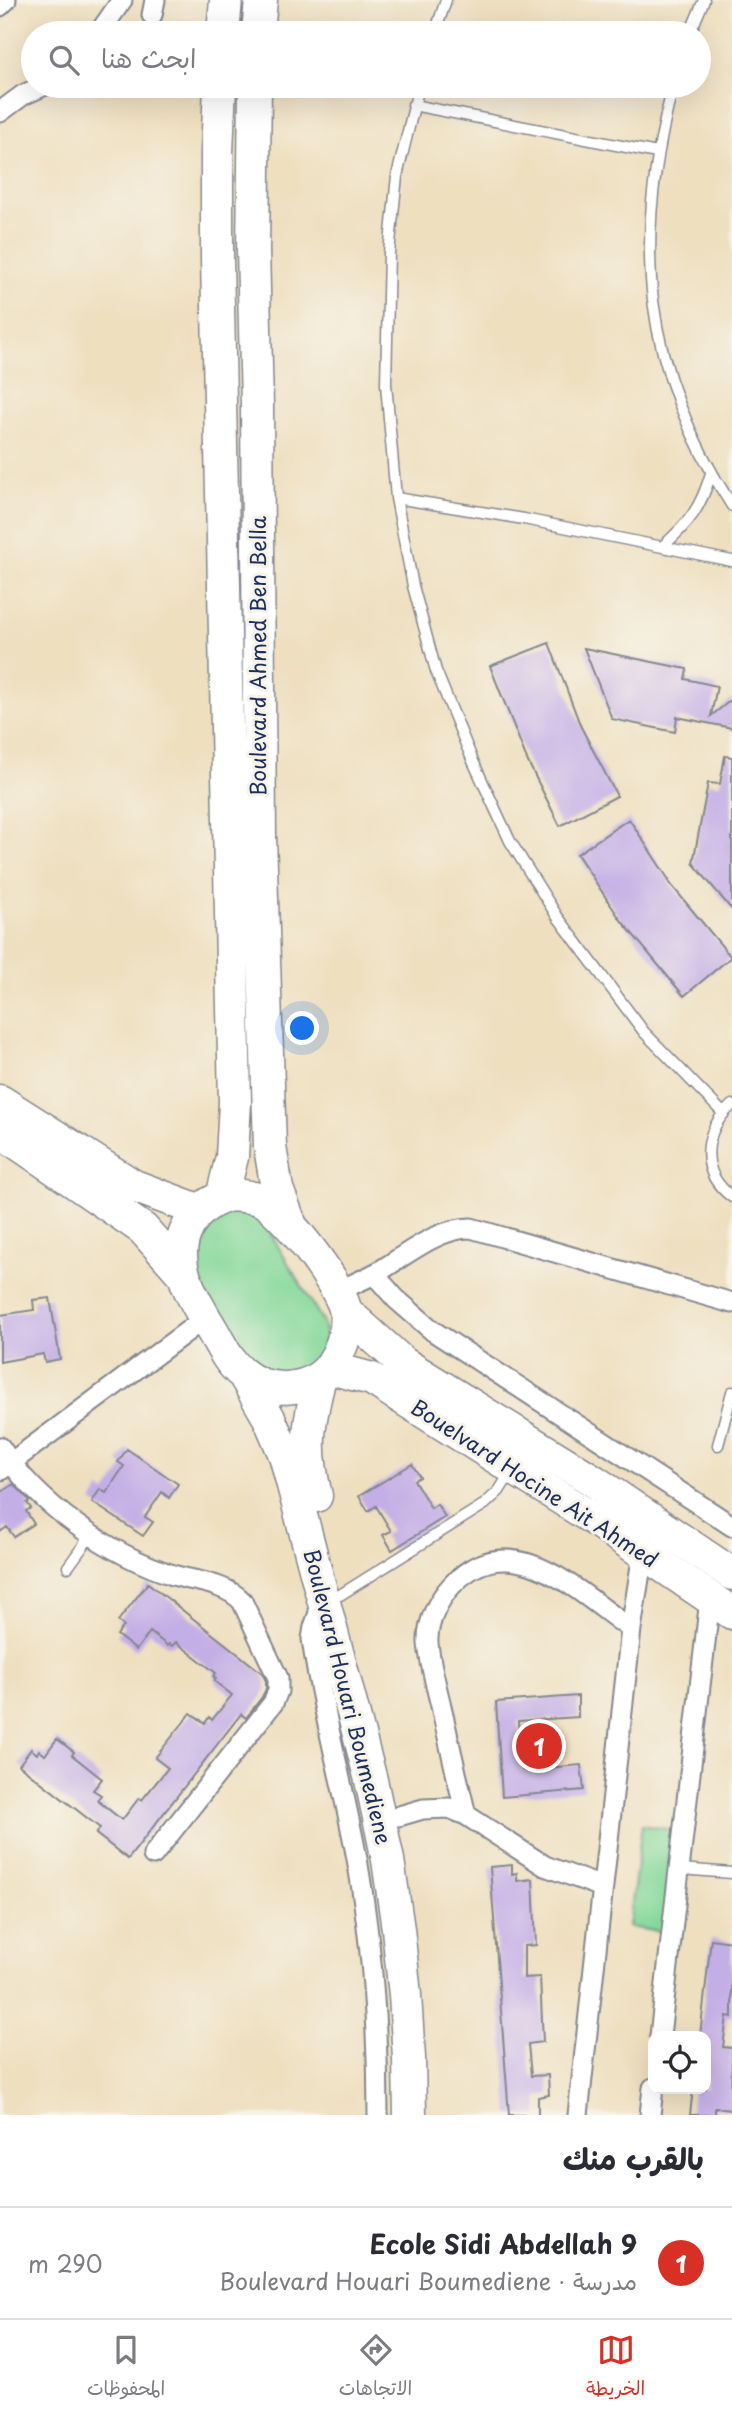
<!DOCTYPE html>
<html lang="ar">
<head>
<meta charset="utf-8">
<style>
  :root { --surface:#fff; --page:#f2f2f3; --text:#2b2b33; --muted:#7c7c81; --line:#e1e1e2; --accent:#d93025 }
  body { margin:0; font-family:"Playpen Sans","Playpen Sans Arabic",sans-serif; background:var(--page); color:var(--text); direction:rtl }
  .controls { position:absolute; right:21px; bottom:21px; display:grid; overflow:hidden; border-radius:14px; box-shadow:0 7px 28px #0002 }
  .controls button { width:63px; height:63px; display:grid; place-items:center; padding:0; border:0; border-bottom:2px solid var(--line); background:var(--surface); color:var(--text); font:35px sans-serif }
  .you { position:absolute; left:303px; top:1029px; width:24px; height:24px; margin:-18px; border:5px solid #fff; border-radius:50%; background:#1a73e8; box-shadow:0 0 0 10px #1a73e833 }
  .badge { display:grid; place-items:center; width:46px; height:46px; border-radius:50%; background:var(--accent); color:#fff; font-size:23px; font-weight:700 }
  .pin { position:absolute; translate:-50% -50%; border:4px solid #fff; box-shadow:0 2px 7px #0006 }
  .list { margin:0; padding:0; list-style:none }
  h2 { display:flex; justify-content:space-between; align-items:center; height:91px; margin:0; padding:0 28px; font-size:30px }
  h2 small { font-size:23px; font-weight:400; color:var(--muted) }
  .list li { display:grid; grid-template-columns:46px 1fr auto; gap:21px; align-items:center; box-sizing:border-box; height:112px; padding:0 28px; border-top:2px solid var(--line) }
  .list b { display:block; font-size:26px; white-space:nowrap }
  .list p { margin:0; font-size:23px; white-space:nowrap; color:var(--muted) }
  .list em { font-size:23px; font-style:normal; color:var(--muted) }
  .icon { flex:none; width:38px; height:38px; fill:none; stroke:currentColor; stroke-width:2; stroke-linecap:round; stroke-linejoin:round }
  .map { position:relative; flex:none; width:732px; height:2115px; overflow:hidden; direction:ltr }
  .search { position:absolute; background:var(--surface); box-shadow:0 7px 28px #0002; left:21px; right:21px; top:21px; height:77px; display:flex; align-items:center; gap:18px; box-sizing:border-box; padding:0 24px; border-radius:38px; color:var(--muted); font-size:26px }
  .sheet { height:203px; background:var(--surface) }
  nav { display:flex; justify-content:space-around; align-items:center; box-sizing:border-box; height:98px; border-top:2px solid var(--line); background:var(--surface); font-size:19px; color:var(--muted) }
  nav a { display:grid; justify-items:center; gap:4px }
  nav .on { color:var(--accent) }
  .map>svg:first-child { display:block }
</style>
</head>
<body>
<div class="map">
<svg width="732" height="2115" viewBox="0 0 732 2115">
  <rect width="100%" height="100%" fill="#f7f3e8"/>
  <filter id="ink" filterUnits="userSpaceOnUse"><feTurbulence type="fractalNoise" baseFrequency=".0143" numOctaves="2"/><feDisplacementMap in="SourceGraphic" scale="14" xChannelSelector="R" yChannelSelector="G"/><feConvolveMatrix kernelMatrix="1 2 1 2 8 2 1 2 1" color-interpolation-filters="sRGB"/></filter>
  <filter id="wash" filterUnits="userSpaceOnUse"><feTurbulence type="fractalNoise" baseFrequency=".00686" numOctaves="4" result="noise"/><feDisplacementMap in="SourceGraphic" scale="28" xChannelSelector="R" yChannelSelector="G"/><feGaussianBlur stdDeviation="1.57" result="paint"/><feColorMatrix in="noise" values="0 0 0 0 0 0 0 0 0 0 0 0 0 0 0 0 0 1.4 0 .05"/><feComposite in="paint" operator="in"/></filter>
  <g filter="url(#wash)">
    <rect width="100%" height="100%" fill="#eedfbf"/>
    <path fill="#84d89a" stroke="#50847c" stroke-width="2" d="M 226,1212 L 252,1216 L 264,1223 L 322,1320 C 332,1346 317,1360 298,1375 L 252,1368 L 187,1268 L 196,1228 Z
      M 642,1825 L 680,1831 L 667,1933 L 629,1927 Z"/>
    <g id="blocks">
      <path fill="#c4aee6" d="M 549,643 L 581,727 L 617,796 L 560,826 L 528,762 L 490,666 Z
        M 584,648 L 687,669 L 685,679 L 717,686 L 711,716 L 732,699 L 732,728 L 677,717 L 675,732 L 612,719 Z
        M 725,756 L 732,757 L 732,910 L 693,863 L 708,783 L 720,784 Z
        M 629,819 L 669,880 L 668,881 L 731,957 L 684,996 L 620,919 L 577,854 Z
        M 50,1298 L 60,1359 L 45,1362 L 43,1354 L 0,1362 L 0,1315 L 34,1310 L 33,1300 Z
        M 127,1449 L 178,1484 L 169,1498 L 162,1492 L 145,1517 L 153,1522 L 143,1536 L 92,1502 L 100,1489 L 106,1493 L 124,1466 L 118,1462 Z
        M 412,1464 L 420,1477 L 414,1480 L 431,1508 L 437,1504 L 445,1517 L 392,1550 L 383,1535 L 391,1531 L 376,1506 L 368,1511 L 359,1496 Z
        M 14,1484 L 30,1501 L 27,1503 L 31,1508 L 26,1511 L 34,1524 L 14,1537 L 7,1527 L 0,1532 L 0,1493 Z
        M 148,1583 L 262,1673 L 266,1681 L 266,1689 L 262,1697 L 246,1718 L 241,1714 L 128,1859 L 96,1834 L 100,1828 L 19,1765 L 31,1749 L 37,1754 L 39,1750 L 45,1755 L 57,1739 L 74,1752 L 72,1755 L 102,1779 L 93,1790 L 101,1795 L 97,1800 L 122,1820 L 139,1798 L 142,1800 L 168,1768 L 155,1758 L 191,1713 L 205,1723 L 209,1717 L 212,1720 L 232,1695 L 214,1681 L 216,1679 L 213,1676 L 216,1673 L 176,1642 L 172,1646 L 169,1644 L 168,1646 L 150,1632 L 136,1650 L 117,1635 L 124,1626 L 118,1621 Z
        M 578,1696 L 578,1717 L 518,1721 L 522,1770 L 581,1765 L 584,1790 L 502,1797 L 496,1702 Z
        M 512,1865 L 512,1874 L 517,1873 L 517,1881 L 533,1879 L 536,1945 L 524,1946 L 524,1978 L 540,1977 L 543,2042 L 528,2044 L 531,2076 L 548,2075 L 549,2095 L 538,2097 L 538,2115 L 509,2115 L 490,1867 Z
        M 711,1939 L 732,1942 L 732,2017 L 727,2016 L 723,2047 L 732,2048 L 731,2110 L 715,2108 L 715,2115 L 690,2115 L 693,2089 L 706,2089 L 706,2036 L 700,2036 Z"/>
    </g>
  </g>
  <g filter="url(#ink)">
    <use href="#blocks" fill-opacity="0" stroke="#84878e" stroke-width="2"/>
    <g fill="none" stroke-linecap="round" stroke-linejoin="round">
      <g stroke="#84878e" stroke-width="13">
        <path id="lane" d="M 435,33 L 446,0
          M 690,33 L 704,0
          M 419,86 L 397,176 L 389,253 L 386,384 L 396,498 L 413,586 L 436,671 L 472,759 L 510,841 L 557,916 L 644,1032 L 723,1113
          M 673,86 C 632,245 642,366 732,506
          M 413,105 L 657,153
          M 396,498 L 524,519 L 732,561
          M 662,547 C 689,523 701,508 711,473
          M 732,1105 C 703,1131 698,1172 732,1197
          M 718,1445 L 732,1392
          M 68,1567 L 91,1535
          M 340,1595 L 485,1504 L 499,1491 L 511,1472
          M 680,1869 L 732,1873"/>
      </g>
      <g stroke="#84878e" stroke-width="23">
        <path id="street" d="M 0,6 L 6,0
          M 152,15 L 155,0
          M 99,33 L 122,0
          M 0,112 L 23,95 L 43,86
          M 374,1274 L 396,1299 L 433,1331 L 732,1526
          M 338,1291 C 351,1285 365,1279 378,1272 C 406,1255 438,1228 471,1228 L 732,1303
          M 0,1447 C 37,1504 108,1554 173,1575 C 196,1582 225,1583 242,1601 L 278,1678 L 278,1691 L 273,1703 L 153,1855
          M 1,1470 L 205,1318
          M 322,1604 L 314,1627 L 312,1639 C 322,1712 344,1787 357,1859 C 372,1944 378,2029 378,2115
          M 466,1815 C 457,1778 449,1742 441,1706 C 436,1685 430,1664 428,1643 C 427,1622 438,1600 452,1585 C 511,1522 579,1593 631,1629
          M 399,1816 L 423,1809 L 449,1808 L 466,1815 L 545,1866 L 602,1887
          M 660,2036 L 710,1599
          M 578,2115 L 631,1629 L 643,1553
          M 650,2115 L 653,2088"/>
      </g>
      <g stroke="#84878e" stroke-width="35">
        <path id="primary" d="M 223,33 L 226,0
          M 258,33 L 261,0
          M 220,86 L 217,152 L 217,259 L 235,1102 L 232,1157 L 222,1197
          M 255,86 L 253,250 L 257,405 L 260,837 L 270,1147 L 277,1189 L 290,1223
          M 0,1101 L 134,1186 L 198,1210
          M 0,1131 L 143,1229 L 183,1274
          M 230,1195 C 240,1196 251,1196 261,1200 C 284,1210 344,1289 346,1314 C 347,1332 342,1349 332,1364 C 313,1393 267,1395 242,1373 C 228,1362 221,1345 212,1330 C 202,1313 191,1296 185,1278 C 172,1240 192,1205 230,1195 Z
          M 346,1312 L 403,1363 L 594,1481 L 732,1574
          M 330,1368 L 372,1379 L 592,1518 L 732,1613
          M 244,1375 L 269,1418 L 285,1455 L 371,1780 L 388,1860 L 398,1929 L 405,1995 L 409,2058 L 410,2115
          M 316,1496 C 304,1448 308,1424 320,1377"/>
      </g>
      <use href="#lane" stroke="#fff" stroke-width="10"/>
      <use href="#street" stroke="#fff" stroke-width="19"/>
      <use href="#primary" stroke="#fff" stroke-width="32"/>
    </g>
  </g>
  <g text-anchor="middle" stroke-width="6" stroke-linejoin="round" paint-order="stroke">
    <g font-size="21" fill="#1b2f5e" stroke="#f7f3e8">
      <text transform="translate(259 656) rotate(-90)" y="7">Boulevard Ahmed Ben Bella</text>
      <text transform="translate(534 1484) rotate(33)" y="7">Bouelvard Hocine Ait Ahmed</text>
      <text transform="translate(347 1697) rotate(76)" y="7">Boulevard Houari Boumediene</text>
    </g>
  </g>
</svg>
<div class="controls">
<button><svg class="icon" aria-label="locate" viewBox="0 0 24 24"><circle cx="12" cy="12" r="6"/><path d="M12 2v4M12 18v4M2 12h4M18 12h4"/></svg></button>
</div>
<div class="you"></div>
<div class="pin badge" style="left:539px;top:1746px">1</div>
<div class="search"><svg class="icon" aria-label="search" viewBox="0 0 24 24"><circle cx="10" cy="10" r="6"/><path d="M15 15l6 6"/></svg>ابحث هنا</div>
</div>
<section class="sheet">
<h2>بالقرب منك<small></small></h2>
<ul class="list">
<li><span class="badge">1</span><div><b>Ecole Sidi Abdellah 9</b><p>مدرسة · Boulevard Houari Boumediene</p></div><em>290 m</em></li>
</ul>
</section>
<nav>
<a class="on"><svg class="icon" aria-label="map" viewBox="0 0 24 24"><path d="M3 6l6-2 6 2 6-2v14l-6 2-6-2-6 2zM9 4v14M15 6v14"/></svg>الخريطة</a>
<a><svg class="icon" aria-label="directions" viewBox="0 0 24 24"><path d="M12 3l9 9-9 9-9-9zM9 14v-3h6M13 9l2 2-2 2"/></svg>الاتجاهات</a>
<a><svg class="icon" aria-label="saved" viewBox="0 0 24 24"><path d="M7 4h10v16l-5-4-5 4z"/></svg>المحفوظات</a>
</nav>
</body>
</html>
